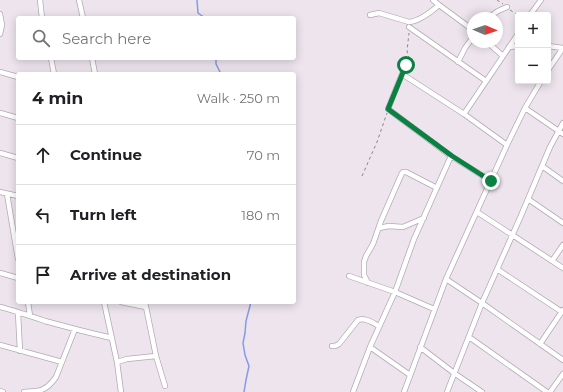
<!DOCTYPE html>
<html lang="en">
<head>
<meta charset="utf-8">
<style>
  :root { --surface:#fff; --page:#f2f2f2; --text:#202124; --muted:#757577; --line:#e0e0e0 }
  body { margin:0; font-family:Montserrat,sans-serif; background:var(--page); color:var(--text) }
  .controls { position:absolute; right:12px; top:12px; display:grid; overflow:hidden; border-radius:4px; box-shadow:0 2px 10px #0003 }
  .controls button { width:36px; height:36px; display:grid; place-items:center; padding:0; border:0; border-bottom:1px solid var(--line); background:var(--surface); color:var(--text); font:20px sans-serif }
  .compass { position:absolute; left:467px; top:12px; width:36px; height:36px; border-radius:50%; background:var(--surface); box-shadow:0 2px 10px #0003; rotate:92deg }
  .stop { position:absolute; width:12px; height:12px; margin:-9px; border:3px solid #0b8043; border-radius:50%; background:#fff }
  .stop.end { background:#0b8043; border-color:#fff; box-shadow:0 1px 4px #0008 }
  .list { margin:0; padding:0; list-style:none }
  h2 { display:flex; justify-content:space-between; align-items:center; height:52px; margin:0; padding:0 16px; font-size:17px }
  h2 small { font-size:13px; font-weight:400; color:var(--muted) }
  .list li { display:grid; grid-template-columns:26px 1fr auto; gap:12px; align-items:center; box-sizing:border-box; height:60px; padding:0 16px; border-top:1px solid var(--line) }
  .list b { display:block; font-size:15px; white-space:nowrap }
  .list em { font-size:13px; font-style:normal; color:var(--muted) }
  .icon { flex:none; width:22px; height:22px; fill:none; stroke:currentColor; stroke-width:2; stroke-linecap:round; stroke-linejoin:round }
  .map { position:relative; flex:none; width:563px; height:392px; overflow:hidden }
  .search { position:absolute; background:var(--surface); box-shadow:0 2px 10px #0003; left:16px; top:16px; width:280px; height:44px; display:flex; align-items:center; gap:10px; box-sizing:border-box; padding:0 14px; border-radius:4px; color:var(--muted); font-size:15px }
  .panel { position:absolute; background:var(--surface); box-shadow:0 2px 10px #0003; left:16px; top:72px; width:280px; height:232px; border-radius:4px }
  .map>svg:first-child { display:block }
</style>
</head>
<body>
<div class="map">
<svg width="563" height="392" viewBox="0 0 563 392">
  <rect width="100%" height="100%" fill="#ede4ed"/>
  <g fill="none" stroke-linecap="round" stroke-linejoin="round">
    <path stroke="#869ae5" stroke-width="1.5" d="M 197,0 L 198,13 L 205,18
      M 216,58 L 216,64 L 221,74
      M 244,392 L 246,380 L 249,366 L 245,355 L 243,343 L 245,333 L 246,321 L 251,302"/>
    <g stroke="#b2abb2" stroke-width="6">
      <path id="minor" d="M 40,0 L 42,18
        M 79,0 L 83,18
        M 433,0 L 439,5 L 473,30
        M 0,14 L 2,25 L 0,34
        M 370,15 L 379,13 L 409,22 C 420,21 431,12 439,5
        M 530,15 L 541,0
        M 488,18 L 498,11 L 507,7
        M 409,27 L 486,81
        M 487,42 L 503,56
        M 548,46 L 563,48
        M 509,47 L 518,46
        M 51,58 L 54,74
        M 92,58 L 95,74
        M 458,62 L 465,48 L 473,37
        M 548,70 L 563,48
        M 0,72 L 18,77
        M 525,108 L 563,134
        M 0,113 L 18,118
        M 464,114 L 518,34
        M 0,153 L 18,158
        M 542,166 L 563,181
        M 491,181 L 451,156 L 388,109 L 402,74 L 464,114 L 507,145
        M 0,192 L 18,196
        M 7,194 L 18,259
        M 528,199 L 563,223
        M 477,212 L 563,268
        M 379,228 L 389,226 L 403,227 L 424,218
        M 552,261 L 563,245
        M 497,269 L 562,312
        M 0,273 L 18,278
        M 349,276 L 395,292 L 434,309
        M 446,279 L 482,303 L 563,360
        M 368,283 L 364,275 L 364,262 L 366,256 L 373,244 L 381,221 L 402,173 L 403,172 L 406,172 L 437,188
        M 28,302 L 30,316
        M 104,302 L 117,362 L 121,392
        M 121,302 L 146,307
        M 145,302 L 156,356 L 165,386
        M 0,307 C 15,311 30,316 45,321 C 67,327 89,333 112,338
        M 18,313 L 20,351
        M 469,337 L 547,392
        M 540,344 L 563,310
        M 0,345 L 62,362
        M 332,346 L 335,346 L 339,344 L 358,320 C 365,317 373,323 379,326
        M 370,347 L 410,375
        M 420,347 L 454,373 L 482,392
        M 117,362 L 127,359 L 156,356
        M 0,391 L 3,392
        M 24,392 C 28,391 33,392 37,391 C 46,390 52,383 56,377 L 75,329
        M 353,392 L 370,347 L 395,292 L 414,239 L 451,156
        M 404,392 L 446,279 L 507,145 L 525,108 L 541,81
        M 447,392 L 482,303 L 520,218 L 550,147 L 563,123
        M 550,392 L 563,374"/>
    </g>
    <path stroke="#8d878d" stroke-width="1" stroke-dasharray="3 3" stroke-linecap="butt" d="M 497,0 L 503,4
      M 510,10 L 518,15
      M 404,70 L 409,58 L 407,51 L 409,33
      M 362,176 L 377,142 L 387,113"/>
    <use href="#minor" stroke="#fff" stroke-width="4.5"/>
  </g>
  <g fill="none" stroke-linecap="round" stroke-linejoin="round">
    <path stroke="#0b8043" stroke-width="5" d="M 406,65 L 388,109 L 452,156 L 491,181"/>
  </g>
</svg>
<div class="controls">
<button>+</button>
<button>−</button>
</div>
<svg class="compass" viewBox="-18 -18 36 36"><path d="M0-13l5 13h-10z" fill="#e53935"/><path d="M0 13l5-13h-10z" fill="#757577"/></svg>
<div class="stop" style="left:406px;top:65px"></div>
<div class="stop end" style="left:491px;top:181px"></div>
<div class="search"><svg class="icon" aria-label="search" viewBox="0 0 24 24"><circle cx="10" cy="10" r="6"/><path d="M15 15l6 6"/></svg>Search here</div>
<section class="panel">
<h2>4 min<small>Walk · 250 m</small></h2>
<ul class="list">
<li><svg class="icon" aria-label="ahead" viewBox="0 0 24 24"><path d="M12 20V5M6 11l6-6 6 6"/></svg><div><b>Continue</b></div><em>70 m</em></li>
<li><svg class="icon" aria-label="left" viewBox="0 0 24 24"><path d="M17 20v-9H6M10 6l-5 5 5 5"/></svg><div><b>Turn left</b></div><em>180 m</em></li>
<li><svg class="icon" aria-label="arrive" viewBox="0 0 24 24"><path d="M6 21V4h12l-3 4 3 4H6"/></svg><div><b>Arrive at destination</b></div></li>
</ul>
</section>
</div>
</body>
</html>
